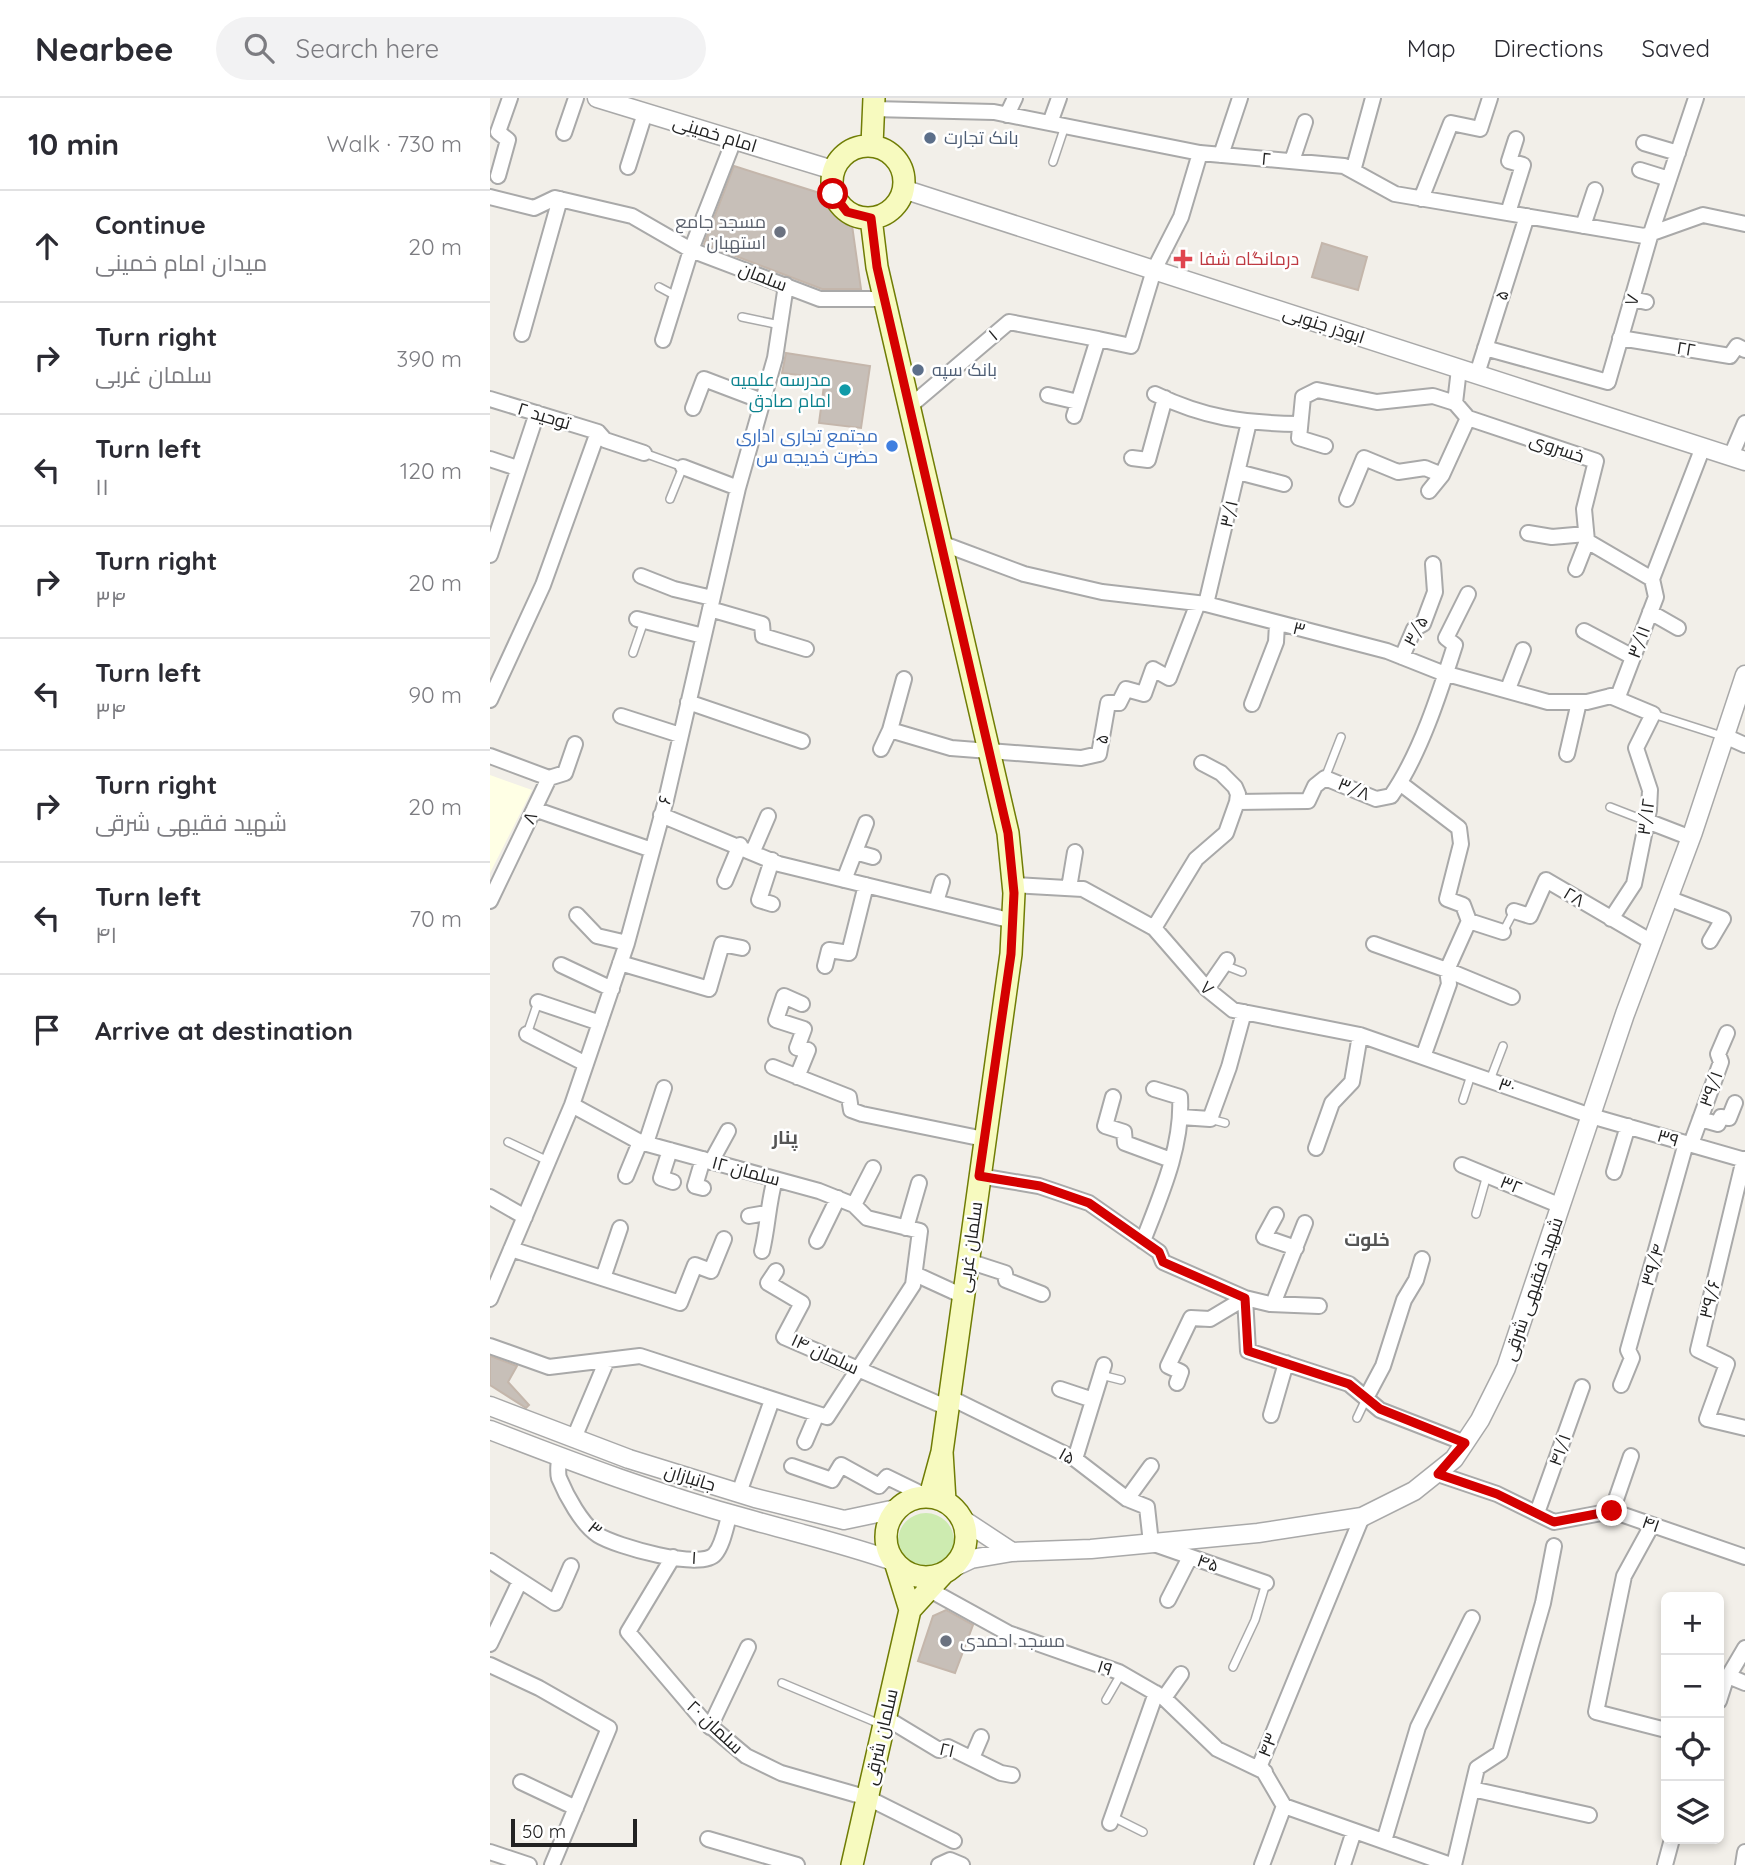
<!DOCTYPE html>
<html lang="en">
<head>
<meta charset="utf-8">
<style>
  :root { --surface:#fff; --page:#f2f2f3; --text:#2b2b33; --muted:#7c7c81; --line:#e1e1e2 }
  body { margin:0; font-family:Quicksand,Cairo,sans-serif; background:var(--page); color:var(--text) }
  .controls { position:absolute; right:21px; bottom:21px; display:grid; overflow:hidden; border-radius:10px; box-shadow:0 4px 10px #0003 }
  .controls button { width:63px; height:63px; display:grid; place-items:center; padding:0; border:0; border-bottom:2px solid var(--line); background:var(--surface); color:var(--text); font:35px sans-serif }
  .scale { position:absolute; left:21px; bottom:18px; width:126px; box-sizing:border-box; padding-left:7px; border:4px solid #222; border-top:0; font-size:19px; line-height:24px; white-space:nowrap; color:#222; -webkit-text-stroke:5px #fff; paint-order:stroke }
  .stop { position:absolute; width:21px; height:21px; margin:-16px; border:5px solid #d40000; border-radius:50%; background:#fff }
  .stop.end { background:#d40000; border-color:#fff; box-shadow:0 2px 7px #0008 }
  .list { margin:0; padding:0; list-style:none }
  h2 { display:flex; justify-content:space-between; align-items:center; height:91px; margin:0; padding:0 28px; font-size:30px }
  h2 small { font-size:23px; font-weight:400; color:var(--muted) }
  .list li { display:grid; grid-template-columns:46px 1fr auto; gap:21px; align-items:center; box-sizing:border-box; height:112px; padding:0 28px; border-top:2px solid var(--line) }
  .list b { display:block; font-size:26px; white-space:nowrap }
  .list p { margin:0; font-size:23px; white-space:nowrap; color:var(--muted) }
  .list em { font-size:23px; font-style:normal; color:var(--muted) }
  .icon { flex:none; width:38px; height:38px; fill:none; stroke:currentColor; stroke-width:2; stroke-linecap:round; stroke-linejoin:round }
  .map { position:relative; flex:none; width:1255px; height:1767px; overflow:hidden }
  header { display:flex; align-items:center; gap:42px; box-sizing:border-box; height:98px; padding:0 35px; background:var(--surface); border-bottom:2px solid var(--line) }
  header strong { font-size:33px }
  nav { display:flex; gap:38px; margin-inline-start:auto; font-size:24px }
  .search { width:490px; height:63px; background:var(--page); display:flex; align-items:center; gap:18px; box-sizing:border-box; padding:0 24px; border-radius:38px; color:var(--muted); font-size:26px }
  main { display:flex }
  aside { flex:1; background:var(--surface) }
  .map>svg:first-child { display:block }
</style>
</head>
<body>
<header>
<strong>Nearbee</strong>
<div class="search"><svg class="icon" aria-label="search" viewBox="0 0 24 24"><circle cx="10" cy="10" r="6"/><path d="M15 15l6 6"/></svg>Search here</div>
<nav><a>Map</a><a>Directions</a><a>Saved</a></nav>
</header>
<main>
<aside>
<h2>10 min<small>Walk · 730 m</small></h2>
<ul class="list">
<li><svg class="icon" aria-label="ahead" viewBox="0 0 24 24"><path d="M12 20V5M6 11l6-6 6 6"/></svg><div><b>Continue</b><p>میدان امام خمینی</p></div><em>20 m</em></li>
<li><svg class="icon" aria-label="right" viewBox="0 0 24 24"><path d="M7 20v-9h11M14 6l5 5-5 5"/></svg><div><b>Turn right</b><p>سلمان غربی</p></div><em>390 m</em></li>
<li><svg class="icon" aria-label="left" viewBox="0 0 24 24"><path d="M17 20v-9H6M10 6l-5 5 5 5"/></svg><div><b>Turn left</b><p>۱۱</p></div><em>120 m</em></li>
<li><svg class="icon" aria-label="right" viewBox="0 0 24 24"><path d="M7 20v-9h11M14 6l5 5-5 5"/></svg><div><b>Turn right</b><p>۳۴</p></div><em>20 m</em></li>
<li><svg class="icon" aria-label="left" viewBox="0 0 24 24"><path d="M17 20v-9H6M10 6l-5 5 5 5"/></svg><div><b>Turn left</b><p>۳۴</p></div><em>90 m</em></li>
<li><svg class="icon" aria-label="right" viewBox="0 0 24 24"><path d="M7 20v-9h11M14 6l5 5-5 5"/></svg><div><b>Turn right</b><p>شهید فقیهی شرقی</p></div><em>20 m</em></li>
<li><svg class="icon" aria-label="left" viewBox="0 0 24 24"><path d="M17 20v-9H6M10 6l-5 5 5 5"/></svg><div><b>Turn left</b><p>۴۱</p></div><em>70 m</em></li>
<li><svg class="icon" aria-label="arrive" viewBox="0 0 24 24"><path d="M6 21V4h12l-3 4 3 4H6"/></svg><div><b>Arrive at destination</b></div></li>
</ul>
</aside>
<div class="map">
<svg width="1255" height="1767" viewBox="0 0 1255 1767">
  <rect width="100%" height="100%" fill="#f2efe9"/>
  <path fill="#ffffe5" d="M 0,677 L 42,692 L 0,775 Z"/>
  <path fill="#cdebb0" d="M408 1443a28 28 0 1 1 56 0a28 28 0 1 1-56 0Z"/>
  <path fill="#c7bfb8" stroke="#c4b6ab" stroke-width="2" d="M 244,68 L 339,98 L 361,120 L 371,191 L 332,191 L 214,146 Z
    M 832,145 L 877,159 L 868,192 L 822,179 Z
    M 296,255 L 380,268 L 371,330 L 329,325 L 335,280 L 292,275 Z
    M 0,1258 L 27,1268 L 18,1284 L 39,1307 L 36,1310 L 0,1287 Z
    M 456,1512 L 483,1527 L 465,1575 L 428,1563 L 443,1518 Z"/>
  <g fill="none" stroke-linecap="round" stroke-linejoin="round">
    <g stroke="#a9a9a9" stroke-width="10">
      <path id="service" d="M 563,64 L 575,28
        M 169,189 L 186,198
        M 252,219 L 290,227
        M 154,355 L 193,369 L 180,401
        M 143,555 L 154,523
        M 1163,616 L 1232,638
        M 835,680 L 851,639
        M 1120,709 L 1156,723
        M 1013,834 L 1024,813
        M 734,867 L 752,874
        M 37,936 L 48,904
        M 1000,982 L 1013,948
        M 973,1002 L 981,977
        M 720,1021 L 735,1025
        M 18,1044 L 58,1063
        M 986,1116 L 997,1077
        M 611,1277 L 631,1282
        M 867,1320 L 876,1301
        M 743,1569 L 765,1522 L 776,1485
        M 292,1585 L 390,1626
        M 616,1602 L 631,1576
        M 623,1719 L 653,1734"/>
    </g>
    <g stroke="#a9a9a9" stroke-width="18">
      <path id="minor" d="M 383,11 L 504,14 L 710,55 L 854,68 L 905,96 L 1154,138 L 1213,117 L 1255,126
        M 517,17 L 525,0
        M 560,25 L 569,0
        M 74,35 L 86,0
        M 1154,45 L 1188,55
        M 731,57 L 750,0
        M 802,63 L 815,24
        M 138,69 L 155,15
        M 1150,72 L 1179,81
        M 863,73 L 883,0
        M 8,78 L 18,42 L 8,34 L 20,0
        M 0,99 L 44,110 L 65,100 L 142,118 L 201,152 L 330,201 L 394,201
        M 931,101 L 961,25 L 990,31 L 1000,0
        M 1018,115 L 1033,67 L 1019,63 L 1026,41
        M 1093,128 L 1105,92
        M 1142,201 L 1156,204
        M 32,236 L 70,101
        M 1130,240 L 1240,258 L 1247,248 L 1255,252
        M 173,242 L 201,152 L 244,42
        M 995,250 L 1118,284 L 1161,135 L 1206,0
        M 969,271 L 965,305 L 978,320 L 1106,363 L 1094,411 L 1097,443 L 1162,481
        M 987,276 L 1037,118
        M 665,296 C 715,320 753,325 809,326
        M 558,297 L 588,304
        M 0,301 L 108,334
        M 419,309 L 519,224 L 608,241
        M 203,310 L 214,281 L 272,303
        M 584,318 L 608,241 L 641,248 L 664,172 L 691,119 L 710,55
        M 108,334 L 115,342 L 154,355
        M 835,348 L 809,340 L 813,299 L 827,292 L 887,304 L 943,298 L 965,305
        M 1241,358 L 1255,325
        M 642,360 L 658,362 L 675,300
        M 0,361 L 27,370
        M 193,369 L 248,390
        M 748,374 L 794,386
        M 939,393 L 952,377 L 978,320
        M 857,401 L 874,360 L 908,374 L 935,370 L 952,377
        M 1038,435 L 1062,439 L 1096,436
        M 451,445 L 534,476 L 612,494 L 716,506 L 897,553 L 950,574 L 1058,604 L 1097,604 L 1129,596 L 1166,499 L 1162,481
        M 0,457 L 47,315
        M 1086,471 L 1097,443
        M 151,478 L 184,491 L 222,500
        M 1162,481 L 1213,349
        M 716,506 L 759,324
        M 220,511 L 272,526 L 273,538 L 316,551
        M 1160,514 L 1188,530
        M 147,521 L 213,538
        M 1094,533 L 1143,559
        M 912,559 L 924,531 L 933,526 L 945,494 L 943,466
        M 1018,591 L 1033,552
        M 1120,598 L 1163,616 L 1146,650 L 1160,692 L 1159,712 L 1144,786 L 1121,821
        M 0,602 L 53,487 L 108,334
        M 198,604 L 312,643
        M 762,606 L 786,544 L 787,526
        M 131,618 L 190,637
        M 400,632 L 461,650 L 591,660 L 609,656 L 618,605 L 629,605 L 636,591 L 654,596 L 663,571 L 679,580 L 708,505
        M 1237,639 L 1255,647
        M 391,651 L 400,632 L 414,581
        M 1077,656 L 1089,604
        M 0,658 L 59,680
        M 910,685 L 969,730 L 971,746 L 957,801 L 973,807 L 979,823 L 957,872 L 1022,899
        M 747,704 L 818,703 L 825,688 L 835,680 L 886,701 L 901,698 C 930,657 950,594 965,547 L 956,540 L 978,496
        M 44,711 L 162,752
        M 171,717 L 289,766 L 523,823
        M 1157,723 L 1201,740
        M 263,753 L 278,718
        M 365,754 L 383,759
        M 282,762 L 269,802 L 282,806
        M 354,782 L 376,725
        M 235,783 L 250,747
        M 524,787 L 593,791 L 664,830 L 717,891 L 743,912 L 870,937 L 1101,1018 L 1255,1062
        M 579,790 L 585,754
        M 1178,800 L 1233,821 L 1220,843
        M 0,803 L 59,680 L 75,675 L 85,646
        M 446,804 L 452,784
        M 1024,813 L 1040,818 L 1056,782 L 1162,844
        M 87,817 L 107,838 L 137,845
        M 979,823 L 1013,834
        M 664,830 L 706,761 L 736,735 L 747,704 L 748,696 L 745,689 L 731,675 L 712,665
        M 884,846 L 957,872 L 959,886 L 933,959
        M 130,865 L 219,891 L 232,846 L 252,850
        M 71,867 L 122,891
        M 335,868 L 339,852 L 359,855 L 376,787
        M 717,891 L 737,862
        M 48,904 L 110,925
        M 37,936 L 96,966
        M 283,969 L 359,999 L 361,1012 L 372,1016 L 494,1041
        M 307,979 L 318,952 L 307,950 L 314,931 L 286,922 L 294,898 L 312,906
        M 623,999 L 615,1028 L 634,1034 L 635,1045 L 681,1062
        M 691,1019 L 720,1021 L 739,969 L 754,914
        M 1210,1021 L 1228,1026 L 1231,1019 L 1239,1020 L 1245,1005
        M 156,1045 L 174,990
        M 1201,1046 L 1231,964 L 1228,956 L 1237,935
        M 826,1050 L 842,1005 L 862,984 L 870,937
        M 180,1052 L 171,1080 L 183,1084
        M 1254,1061 L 1208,1252 L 1237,1266 L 1217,1321 L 1255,1330
        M 221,1064 L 238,1033
        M 972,1067 L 1071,1108
        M 1124,1074 L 1138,1028
        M 136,1078 L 150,1044
        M 489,1078 L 549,1088 L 599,1105 L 669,1154 L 673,1164 L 755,1200 L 780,1206 L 829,1208
        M 213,1090 L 205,1088 L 213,1061
        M 0,1099 L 35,1119
        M 364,1107 L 383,1070
        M 786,1117 L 774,1139 L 806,1150
        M 259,1118 L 276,1115
        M 416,1130 L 429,1085
        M 327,1143 L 348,1100
        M 653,1143 C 670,1099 693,1048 690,999 L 664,991
        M 21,1151 L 190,1205 L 205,1167 L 221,1173 L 234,1141
        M 272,1153 C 278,1128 278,1106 285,1081
        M 478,1163 L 515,1175 L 516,1182 L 552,1196
        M 286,1173 L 278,1185 L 312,1205 L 294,1239 L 458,1310
        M 425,1176 L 473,1198
        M 113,1180 L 130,1130
        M 755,1200 L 758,1253 L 859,1286 L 890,1312 L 975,1345
        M 0,1201 L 82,1007 L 137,845 L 176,702 L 248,390 L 285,260 L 296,187
        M 783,1206 L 815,1125
        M 0,1248 L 59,1269 L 150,1258 L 337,1319 L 423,1187 L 430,1133 L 377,1120 L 364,1107 L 329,1093 L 150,1044 L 82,1007
        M 687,1285 L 691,1274 L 678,1268 L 701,1220 L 720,1221 L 755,1200
        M 1131,1287 L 1142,1260 L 1138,1252 L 1196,1045
        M 570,1291 L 603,1302
        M 459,1299 L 585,1361 L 637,1401 L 657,1409 L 661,1445 L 776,1485
        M 876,1300 L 893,1268 L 914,1202 L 926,1182 L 932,1161
        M 781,1317 L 796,1265
        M 84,1340 L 117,1262
        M 315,1344 L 327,1316
        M 69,1359 C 69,1365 67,1373 69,1380 C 76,1397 92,1427 108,1437 C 125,1448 212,1473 225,1456 C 233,1447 236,1427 240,1416
        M 585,1361 L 614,1267
        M 302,1368 L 342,1382 L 351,1367 L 389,1388 L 397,1379 L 436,1398
        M 948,1376 L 1007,1396 L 1064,1424 L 1122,1413 L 1255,1459
        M 249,1395 L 282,1302
        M 637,1401 L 661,1368
        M 1122,1413 L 1141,1358
        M 1047,1415 L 1092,1289
        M 872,1419 L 770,1667 L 794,1708 L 961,1767
        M 1162,1427 L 1134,1478 L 1106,1614 L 1176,1632
        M 183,1459 L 138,1534 L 212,1621 L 256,1658 L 291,1675 L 378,1700 L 464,1743
        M 0,1463 L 65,1505 L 81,1468
        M 440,1492 L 518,1535 L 629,1574 L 674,1600 L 727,1651 L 775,1674
        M 678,1502 L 700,1459
        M 0,1546 L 30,1483
        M 0,1567 L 49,1590 L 119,1630 L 62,1767
        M 1238,1578 L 1255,1585
        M 674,1600 L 691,1576
        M 1229,1603 L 1235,1584 L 1255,1550
        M 396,1620 L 449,1652 L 458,1649 L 511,1675 L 522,1677
        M 220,1629 L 258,1549
        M 482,1660 L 491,1639
        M 31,1684 L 86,1710
        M 982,1691 L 1099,1717
        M 620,1725 L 666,1595
        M 218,1741 L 307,1767
        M 894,1743 L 928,1629 L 982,1520
        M 0,1754 L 39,1767
        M 449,1767 L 460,1762 L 472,1767
        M 772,1767 L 794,1708
        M 853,1767 L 864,1733
        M 964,1767 L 987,1670 L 1010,1655 L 1053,1505 L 1064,1448
        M 1175,1767 L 1182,1741
        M 1253,1767 L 1255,1754"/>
    </g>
    <g stroke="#a9a9a9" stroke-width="21">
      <path id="tertiary" d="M 107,0 L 343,72
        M 413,91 L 1255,363
        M 0,1308 L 139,1361 L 265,1400 L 354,1422 L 406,1411
        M 0,1332 C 85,1365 170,1397 258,1421 C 307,1435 355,1446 403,1463
        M 522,1454 L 601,1451 L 768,1435 L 872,1419 L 924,1393 L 964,1361 L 990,1322 L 1016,1270 L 1135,916 L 1203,734 L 1255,577
        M 462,1470 L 481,1461 L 522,1454 L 472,1421"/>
    </g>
    <g stroke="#707d05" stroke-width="24">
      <path id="secondary" d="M 382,47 L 384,0
        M342 84a36 36 0 1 1 72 0a36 36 0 1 1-72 0Z
        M 381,120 L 387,169 L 518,735 L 524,795 L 521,856 L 452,1354
        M 440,1398 L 452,1354 L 455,1403
        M396 1439a40 40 0 1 1 80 0a40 40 0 1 1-80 0Z
        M 406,1467 L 420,1512 L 453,1476
        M 362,1767 L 420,1512"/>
    </g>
    <use href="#service" stroke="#fff" stroke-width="7"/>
    <use href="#minor" stroke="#fff" stroke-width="14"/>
    <use href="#tertiary" stroke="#fff" stroke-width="18"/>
    <use href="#secondary" stroke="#f7fabf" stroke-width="21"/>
  </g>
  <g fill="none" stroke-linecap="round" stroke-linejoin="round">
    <path stroke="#d40000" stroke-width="9" d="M 343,96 L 357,114 L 381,120 L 387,169 L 518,735 L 524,795 L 521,856 L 489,1078 L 550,1088 L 599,1105 L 669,1154 L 673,1164 L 755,1200 L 758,1253 L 859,1286 L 890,1311 L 975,1345 L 948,1376 L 1007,1396 L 1064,1424 L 1122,1413"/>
  </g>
  <g fill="#5c6f8a" stroke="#fff" stroke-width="2.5">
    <circle cx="440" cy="40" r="7"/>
    <circle cx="428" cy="272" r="7"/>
  </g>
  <g fill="#6b7280" stroke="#fff" stroke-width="2.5">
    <circle cx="290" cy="134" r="7"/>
    <circle cx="456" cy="1543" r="7"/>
  </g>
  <path fill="#e0444e" stroke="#fff" stroke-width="2.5" d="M689.5 150.5h7v7h7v7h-7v7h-7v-7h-7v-7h7z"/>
  <circle fill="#0f9aa8" stroke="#fff" stroke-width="2.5" cx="355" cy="292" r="7"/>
  <circle fill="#3f7fe0" stroke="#fff" stroke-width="2.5" cx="402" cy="348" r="7"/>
  <g text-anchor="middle" stroke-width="5" stroke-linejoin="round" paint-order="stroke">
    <g font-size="18" fill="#222" stroke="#fff">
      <text transform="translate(225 36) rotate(17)" y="6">امام خمینی</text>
      <text transform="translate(776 61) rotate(5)" y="6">۲</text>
      <text transform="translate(273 179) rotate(21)" y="6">سلمان</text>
      <text transform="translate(1012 197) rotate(-73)" y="6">۵</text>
      <text transform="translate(1142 202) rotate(-74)" y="6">۷</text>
      <text transform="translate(834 227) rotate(18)" y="6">ابوذر جنوبی</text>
      <text transform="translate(503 237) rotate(-40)" y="6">۱</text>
      <text transform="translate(1196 251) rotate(9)" y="6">۲۲</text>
      <text transform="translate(54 318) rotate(17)" y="6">توحید ۲</text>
      <text transform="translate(1067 350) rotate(19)" y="6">خسروی</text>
      <text transform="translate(739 416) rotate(-77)" y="6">۳/۱</text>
      <text transform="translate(809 531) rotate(14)" y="6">۳</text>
      <text transform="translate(926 533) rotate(-61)" y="6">۳/۵</text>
      <text transform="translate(1149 544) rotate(-69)" y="6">۳/۱۱</text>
      <text transform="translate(612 641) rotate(-78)" y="6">۵</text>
      <text transform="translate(864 691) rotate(22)" y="6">۳/۸</text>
      <text transform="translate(175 702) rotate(-76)" y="6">۶</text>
      <text transform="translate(1156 719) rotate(-82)" y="6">۳/۱۲</text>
      <text transform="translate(40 720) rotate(-65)" y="6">۸</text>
      <text transform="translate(1084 799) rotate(31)" y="6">۲۸</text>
      <text transform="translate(717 890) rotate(44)" y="6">۷</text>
      <text transform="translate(1017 988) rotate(20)" y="6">۳۰</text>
      <text transform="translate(1221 991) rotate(-70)" y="6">۳۹/۱</text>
      <text transform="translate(1178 1040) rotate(16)" y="6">۳۹</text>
      <text transform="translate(256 1073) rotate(15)" y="6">سلمان ۱۲</text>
      <text transform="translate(1021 1087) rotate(22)" y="6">۳۲</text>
      <text transform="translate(480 1149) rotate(-82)" y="6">سلمان غربی</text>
      <text transform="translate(1163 1167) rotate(-73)" y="6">۳۹/۴</text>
      <text transform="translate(1043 1191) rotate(-71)" y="6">شهید فقیهی شرقی</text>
      <text transform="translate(1220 1201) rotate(-76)" y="6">۳۹/۶</text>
      <text transform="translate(335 1256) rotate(25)" y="6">سلمان ۱۴</text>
      <text transform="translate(1070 1352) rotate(-70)" y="6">۴۱/۱</text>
      <text transform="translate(577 1358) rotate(29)" y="6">۱۵</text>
      <text transform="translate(200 1380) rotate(17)" y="6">جانبازان</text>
      <text transform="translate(1161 1426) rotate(19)" y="6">۴۱</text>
      <text transform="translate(105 1431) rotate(39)" y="6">۳</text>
      <text transform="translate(204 1460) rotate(3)" y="6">۱</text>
      <text transform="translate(718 1465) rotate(19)" y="6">۴۵</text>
      <text transform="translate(615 1570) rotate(18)" y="6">۱۹</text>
      <text transform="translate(225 1629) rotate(43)" y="6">سلمان ۲۰</text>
      <text transform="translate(391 1639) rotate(-77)" y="6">سلمان شرقی</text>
      <text transform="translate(778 1647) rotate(-68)" y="6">۴۳</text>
      <text transform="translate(457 1652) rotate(13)" y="6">۲۱</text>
    </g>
    <g font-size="18" fill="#4e5e75" stroke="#fff" text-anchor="start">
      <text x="454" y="46">بانک تجارت</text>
      <text x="442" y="278">بانک سپه</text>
    </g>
    <g font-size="18" fill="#5b616d" stroke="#fff" text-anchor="end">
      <text x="276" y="130">مسجد جامع<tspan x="276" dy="21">استهبان</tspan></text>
      <text x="470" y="1549" text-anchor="start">مسجد احمدی</text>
    </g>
    <g font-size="18" fill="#be3a42" stroke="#fff" text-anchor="start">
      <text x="709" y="167">درمانگاه شفا</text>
    </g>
    <g font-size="18" fill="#0d838f" stroke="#fff" text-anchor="end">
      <text x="341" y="288">مدرسه علمیه<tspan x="341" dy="21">امام صادق</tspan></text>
    </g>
    <g font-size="18" fill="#366cbe" stroke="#fff" text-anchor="end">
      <text x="388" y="344">مجتمع تجاری اداری<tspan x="388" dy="21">حضرت خدیجه س</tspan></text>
    </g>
    <g font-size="19" font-weight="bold" fill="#555" stroke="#fff">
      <text x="295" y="1046">پنار</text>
      <text x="877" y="1148">خلوت</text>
    </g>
  </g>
</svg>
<div class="controls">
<button>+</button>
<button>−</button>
<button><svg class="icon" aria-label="locate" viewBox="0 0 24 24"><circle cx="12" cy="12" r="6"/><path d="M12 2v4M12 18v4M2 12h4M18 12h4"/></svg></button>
<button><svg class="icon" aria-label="layers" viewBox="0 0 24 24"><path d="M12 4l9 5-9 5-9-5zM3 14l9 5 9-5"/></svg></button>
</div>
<div class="scale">50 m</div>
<div class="stop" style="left:343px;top:96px"></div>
<div class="stop end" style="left:1122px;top:1413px"></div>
</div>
</main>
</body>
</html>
